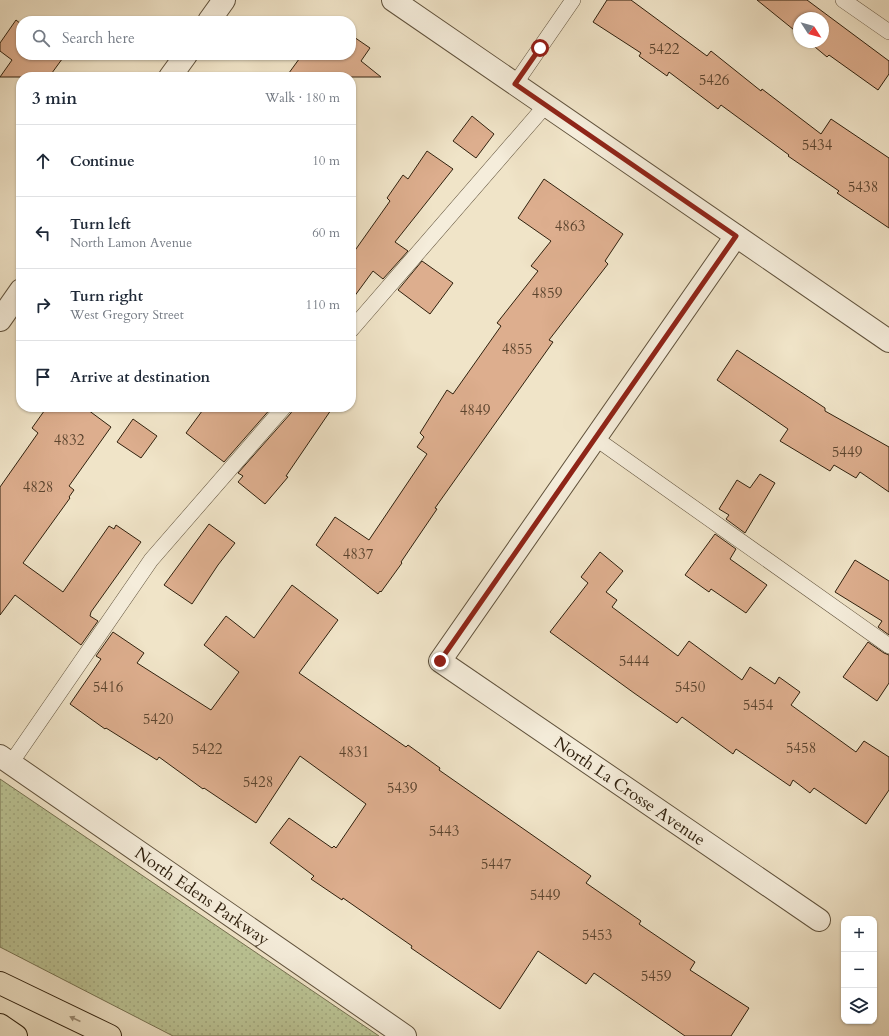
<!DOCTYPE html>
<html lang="en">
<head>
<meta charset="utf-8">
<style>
  :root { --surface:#fff; --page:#f6f6f7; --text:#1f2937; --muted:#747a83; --line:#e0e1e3 }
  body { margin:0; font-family:Cardo,serif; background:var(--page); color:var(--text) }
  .controls { position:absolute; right:12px; bottom:12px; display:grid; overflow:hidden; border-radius:8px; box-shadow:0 1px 3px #0004 }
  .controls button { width:36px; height:36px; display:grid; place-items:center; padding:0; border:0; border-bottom:1px solid var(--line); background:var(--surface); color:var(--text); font:20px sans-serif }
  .compass { position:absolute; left:793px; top:12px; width:36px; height:36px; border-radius:50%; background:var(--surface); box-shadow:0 1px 3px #0004; rotate:126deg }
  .stop { position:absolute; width:12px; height:12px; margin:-9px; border:3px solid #8f2418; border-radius:50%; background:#fff }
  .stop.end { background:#8f2418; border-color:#fff; box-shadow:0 1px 4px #0008 }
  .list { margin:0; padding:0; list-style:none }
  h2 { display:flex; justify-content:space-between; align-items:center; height:52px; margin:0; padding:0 16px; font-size:17px }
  h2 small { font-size:13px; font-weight:400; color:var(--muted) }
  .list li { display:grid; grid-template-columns:26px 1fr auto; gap:12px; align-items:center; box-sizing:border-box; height:72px; padding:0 16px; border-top:1px solid var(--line) }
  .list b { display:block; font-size:15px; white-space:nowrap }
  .list p { margin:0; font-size:13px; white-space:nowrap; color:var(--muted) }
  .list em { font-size:13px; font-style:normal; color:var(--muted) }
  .icon { flex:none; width:22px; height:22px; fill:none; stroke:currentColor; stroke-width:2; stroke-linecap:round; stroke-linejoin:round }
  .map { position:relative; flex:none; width:889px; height:1036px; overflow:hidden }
  .search { position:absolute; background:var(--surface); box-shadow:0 1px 3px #0004; left:16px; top:16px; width:340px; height:44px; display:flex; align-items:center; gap:10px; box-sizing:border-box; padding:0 14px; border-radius:16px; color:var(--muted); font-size:15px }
  .panel { position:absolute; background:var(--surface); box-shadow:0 1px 3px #0004; left:16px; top:72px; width:340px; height:340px; border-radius:16px }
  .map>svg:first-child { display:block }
</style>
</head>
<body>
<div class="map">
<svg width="889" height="1036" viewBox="0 0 889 1036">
  <defs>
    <pattern id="grass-dots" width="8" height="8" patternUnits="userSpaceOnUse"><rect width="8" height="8" fill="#bbc495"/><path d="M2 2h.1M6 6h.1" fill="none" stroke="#a1a87f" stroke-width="1.8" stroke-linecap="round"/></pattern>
  </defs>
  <rect width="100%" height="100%" fill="#f0e4c8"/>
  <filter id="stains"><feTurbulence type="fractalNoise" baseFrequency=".005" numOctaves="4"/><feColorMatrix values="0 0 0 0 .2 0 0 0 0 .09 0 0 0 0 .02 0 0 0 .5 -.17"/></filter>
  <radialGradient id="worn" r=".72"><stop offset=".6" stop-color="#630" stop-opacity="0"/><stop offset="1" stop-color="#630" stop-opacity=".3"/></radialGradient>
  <path fill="url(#grass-dots)" stroke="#767252" d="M 0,779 L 379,1036 L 173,1036 L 0,947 Z"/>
  <path fill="#ddae8e" stroke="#30210e" d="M 607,0 L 631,0 L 707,56 L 711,51 L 761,91 L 762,89 L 821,134 L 831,119 L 889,158 L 889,228 L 837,193 L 839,191 L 788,156 L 789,155 L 721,105 L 718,109 L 669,72 L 667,76 L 639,56 L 641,53 L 593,22 Z
    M 757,0 L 807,0 L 889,61 L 889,74 L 878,90 L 829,55 L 827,57 L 809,42 L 823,42 L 823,18 L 799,18 L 799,34 Z
    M 16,20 L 21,24 L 21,55 L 65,55 L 49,77 L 0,77 L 12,60 L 0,51 L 0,43 Z
    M 351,35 L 370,48 L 361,61 L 381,77 L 286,77 L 302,55 L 351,55 Z
    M 472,116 L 494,134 L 476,158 L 453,141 Z
    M 427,151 L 453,169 L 395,242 L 408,251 L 383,279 L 373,271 L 351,301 L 351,256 L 390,201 L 387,198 L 403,175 L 408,179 Z
    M 544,179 L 623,234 L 605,261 L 608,264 L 549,340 L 553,342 L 435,508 L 437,509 L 401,562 L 402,563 L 381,592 L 380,591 L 378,594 L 316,545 L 335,517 L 369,540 L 427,454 L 417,447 L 424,437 L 420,433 L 447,390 L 453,394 L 501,326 L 497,323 L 538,271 L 531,266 L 551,241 L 518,218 Z
    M 422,261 L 453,283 L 430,314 L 398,290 Z
    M 737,350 L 825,408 L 825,411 L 889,447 L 889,492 L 860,472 L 856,478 L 834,465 L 830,471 L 780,441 L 788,429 L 717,380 Z
    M 47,407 L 84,407 L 111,427 L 69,486 L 74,490 L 69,497 L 70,498 L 23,563 L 63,592 L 109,526 L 114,529 L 116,525 L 141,542 L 91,612 L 90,616 L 98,621 L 81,645 L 15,595 L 0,615 L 0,487 L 38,433 L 32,428 Z
    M 205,407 L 272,407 L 224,462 L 186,433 Z
    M 293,407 L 333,407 L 286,476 L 288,477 L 265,504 L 238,482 L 243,476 L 238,473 L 291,413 Z
    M 133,419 L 157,436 L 141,458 L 117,442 Z
    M 760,474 L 775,483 L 745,533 L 726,519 L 729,515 L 719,509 L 737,480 L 750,488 Z
    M 209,524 L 235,543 L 218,565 L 192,604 L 164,585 Z
    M 715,534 L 736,549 L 730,559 L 767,585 L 746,613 L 711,589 L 709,592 L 685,575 Z
    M 600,552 L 623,571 L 606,592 L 617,600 L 612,607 L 678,656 L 689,641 L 742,680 L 750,667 L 775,684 L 779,677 L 800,692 L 791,705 L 856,752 L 864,741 L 889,757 L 889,790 L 866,824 L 814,788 L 810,793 L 793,780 L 790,786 L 736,749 L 733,754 L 682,717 L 677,723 L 634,693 L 550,632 L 588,583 L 581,577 Z
    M 855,560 L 889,581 L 889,635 L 878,627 L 882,621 L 835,592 Z
    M 292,585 L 338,620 L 299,673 L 406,747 L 408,745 L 440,768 L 439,770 L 591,876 L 586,883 L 641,921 L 639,924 L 695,962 L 690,970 L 749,1008 L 731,1036 L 685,1036 L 594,973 L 586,984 L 538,951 L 500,1009 L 411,948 L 412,946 L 343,898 L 342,900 L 311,879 L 314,876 L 270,843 L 289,818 L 332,848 L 334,846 L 336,848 L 366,804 L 300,756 L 256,823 L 204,788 L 203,789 L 159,757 L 157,760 L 106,728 L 105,729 L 70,704 L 101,659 L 96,656 L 113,632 L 144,653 L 137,663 L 211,710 L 239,672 L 204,645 L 226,616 L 254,638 Z
    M 868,642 L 884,653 L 889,655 L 889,683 L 877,701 L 843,677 Z"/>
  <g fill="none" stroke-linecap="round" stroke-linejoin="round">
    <g stroke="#60523c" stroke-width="16">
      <path id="service" d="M 843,0 L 889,32
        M 515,84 L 573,0
        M 351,330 L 546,105
        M 595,438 L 889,646
        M 11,763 L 151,560 L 284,407"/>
    </g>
    <g stroke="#60523c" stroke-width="24">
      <g id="minor">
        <path d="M 393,0 L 889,341"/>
        <path d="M 209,21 L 224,0"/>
        <path d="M 170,77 L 186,55"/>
        <path id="s1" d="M 736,236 L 440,661 L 819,920"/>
        <path d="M 0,320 L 21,290"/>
        <path id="s2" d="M 0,756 L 405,1036"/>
      </g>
    </g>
    <g stroke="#30210e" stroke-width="24">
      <path id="primary" d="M 0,1025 L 16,1036"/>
    </g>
    <g stroke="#30210e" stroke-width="24">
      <path id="motorway" d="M 0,983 L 110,1036"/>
    </g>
    <use href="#service" stroke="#f5eddb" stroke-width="15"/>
    <use href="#minor" stroke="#f5eddb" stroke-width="22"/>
    <use href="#primary" stroke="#f0e4c8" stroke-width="22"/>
    <use href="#motorway" stroke="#f0e4c8" stroke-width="22"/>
  </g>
  <defs><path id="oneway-solid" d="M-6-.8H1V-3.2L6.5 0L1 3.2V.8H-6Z"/></defs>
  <use fill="#9a8c74" href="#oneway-solid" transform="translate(75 1019) rotate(-155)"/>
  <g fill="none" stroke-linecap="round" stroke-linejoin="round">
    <path stroke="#8f2418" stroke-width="5" d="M 440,661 L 736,236 L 515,84 L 540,48"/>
  </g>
  <g text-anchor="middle" stroke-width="3" stroke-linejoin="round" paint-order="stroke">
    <g font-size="15" fill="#5b442e">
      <text x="664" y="54">5422</text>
      <text x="714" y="85">5426</text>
      <text x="817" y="150">5434</text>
      <text x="863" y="192">5438</text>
      <text x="570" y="231">4863</text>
      <text x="547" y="298">4859</text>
      <text x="517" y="354">4855</text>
      <text x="475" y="415">4849</text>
      <text x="69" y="445">4832</text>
      <text x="847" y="457">5449</text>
      <text x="38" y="492">4828</text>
      <text x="358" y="559">4837</text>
      <text x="634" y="666">5444</text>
      <text x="108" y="692">5416</text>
      <text x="690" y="692">5450</text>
      <text x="758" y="710">5454</text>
      <text x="158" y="724">5420</text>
      <text x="801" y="753">5458</text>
      <text x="207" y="754">5422</text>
      <text x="354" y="757">4831</text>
      <text x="258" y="787">5428</text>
      <text x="402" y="793">5439</text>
      <text x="444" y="836">5443</text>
      <text x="496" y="869">5447</text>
      <text x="545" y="900">5449</text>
      <text x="597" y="940">5453</text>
      <text x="656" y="981">5459</text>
    </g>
    <g font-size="17" fill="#30210e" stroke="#f5eddb">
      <text dy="6" stroke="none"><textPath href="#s1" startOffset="748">North La Crosse Avenue</textPath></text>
      <text dy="6" stroke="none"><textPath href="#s2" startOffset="246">North Edens Parkway</textPath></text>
    </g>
  </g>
  <rect width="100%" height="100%" filter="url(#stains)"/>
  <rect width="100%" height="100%" fill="url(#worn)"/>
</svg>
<div class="controls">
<button>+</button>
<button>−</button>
<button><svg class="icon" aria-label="layers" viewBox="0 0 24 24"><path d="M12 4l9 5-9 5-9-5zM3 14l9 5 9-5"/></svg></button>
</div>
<svg class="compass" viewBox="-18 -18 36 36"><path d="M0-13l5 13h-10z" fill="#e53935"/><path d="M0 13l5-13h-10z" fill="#747a83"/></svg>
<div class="stop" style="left:540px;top:48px"></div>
<div class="stop end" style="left:440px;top:661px"></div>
<div class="search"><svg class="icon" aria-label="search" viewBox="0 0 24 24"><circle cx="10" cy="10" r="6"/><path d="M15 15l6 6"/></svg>Search here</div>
<section class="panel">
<h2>3 min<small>Walk · 180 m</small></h2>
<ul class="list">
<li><svg class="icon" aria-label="ahead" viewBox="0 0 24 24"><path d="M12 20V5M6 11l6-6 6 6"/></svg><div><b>Continue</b></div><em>10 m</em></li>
<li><svg class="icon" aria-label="left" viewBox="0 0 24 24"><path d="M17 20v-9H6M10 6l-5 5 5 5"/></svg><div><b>Turn left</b><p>North Lamon Avenue</p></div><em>60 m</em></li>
<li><svg class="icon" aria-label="right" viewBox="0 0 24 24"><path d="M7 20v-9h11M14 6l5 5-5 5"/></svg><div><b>Turn right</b><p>West Gregory Street</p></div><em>110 m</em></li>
<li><svg class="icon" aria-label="arrive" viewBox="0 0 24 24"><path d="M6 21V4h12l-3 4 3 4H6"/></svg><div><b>Arrive at destination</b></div></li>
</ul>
</section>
</div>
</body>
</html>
